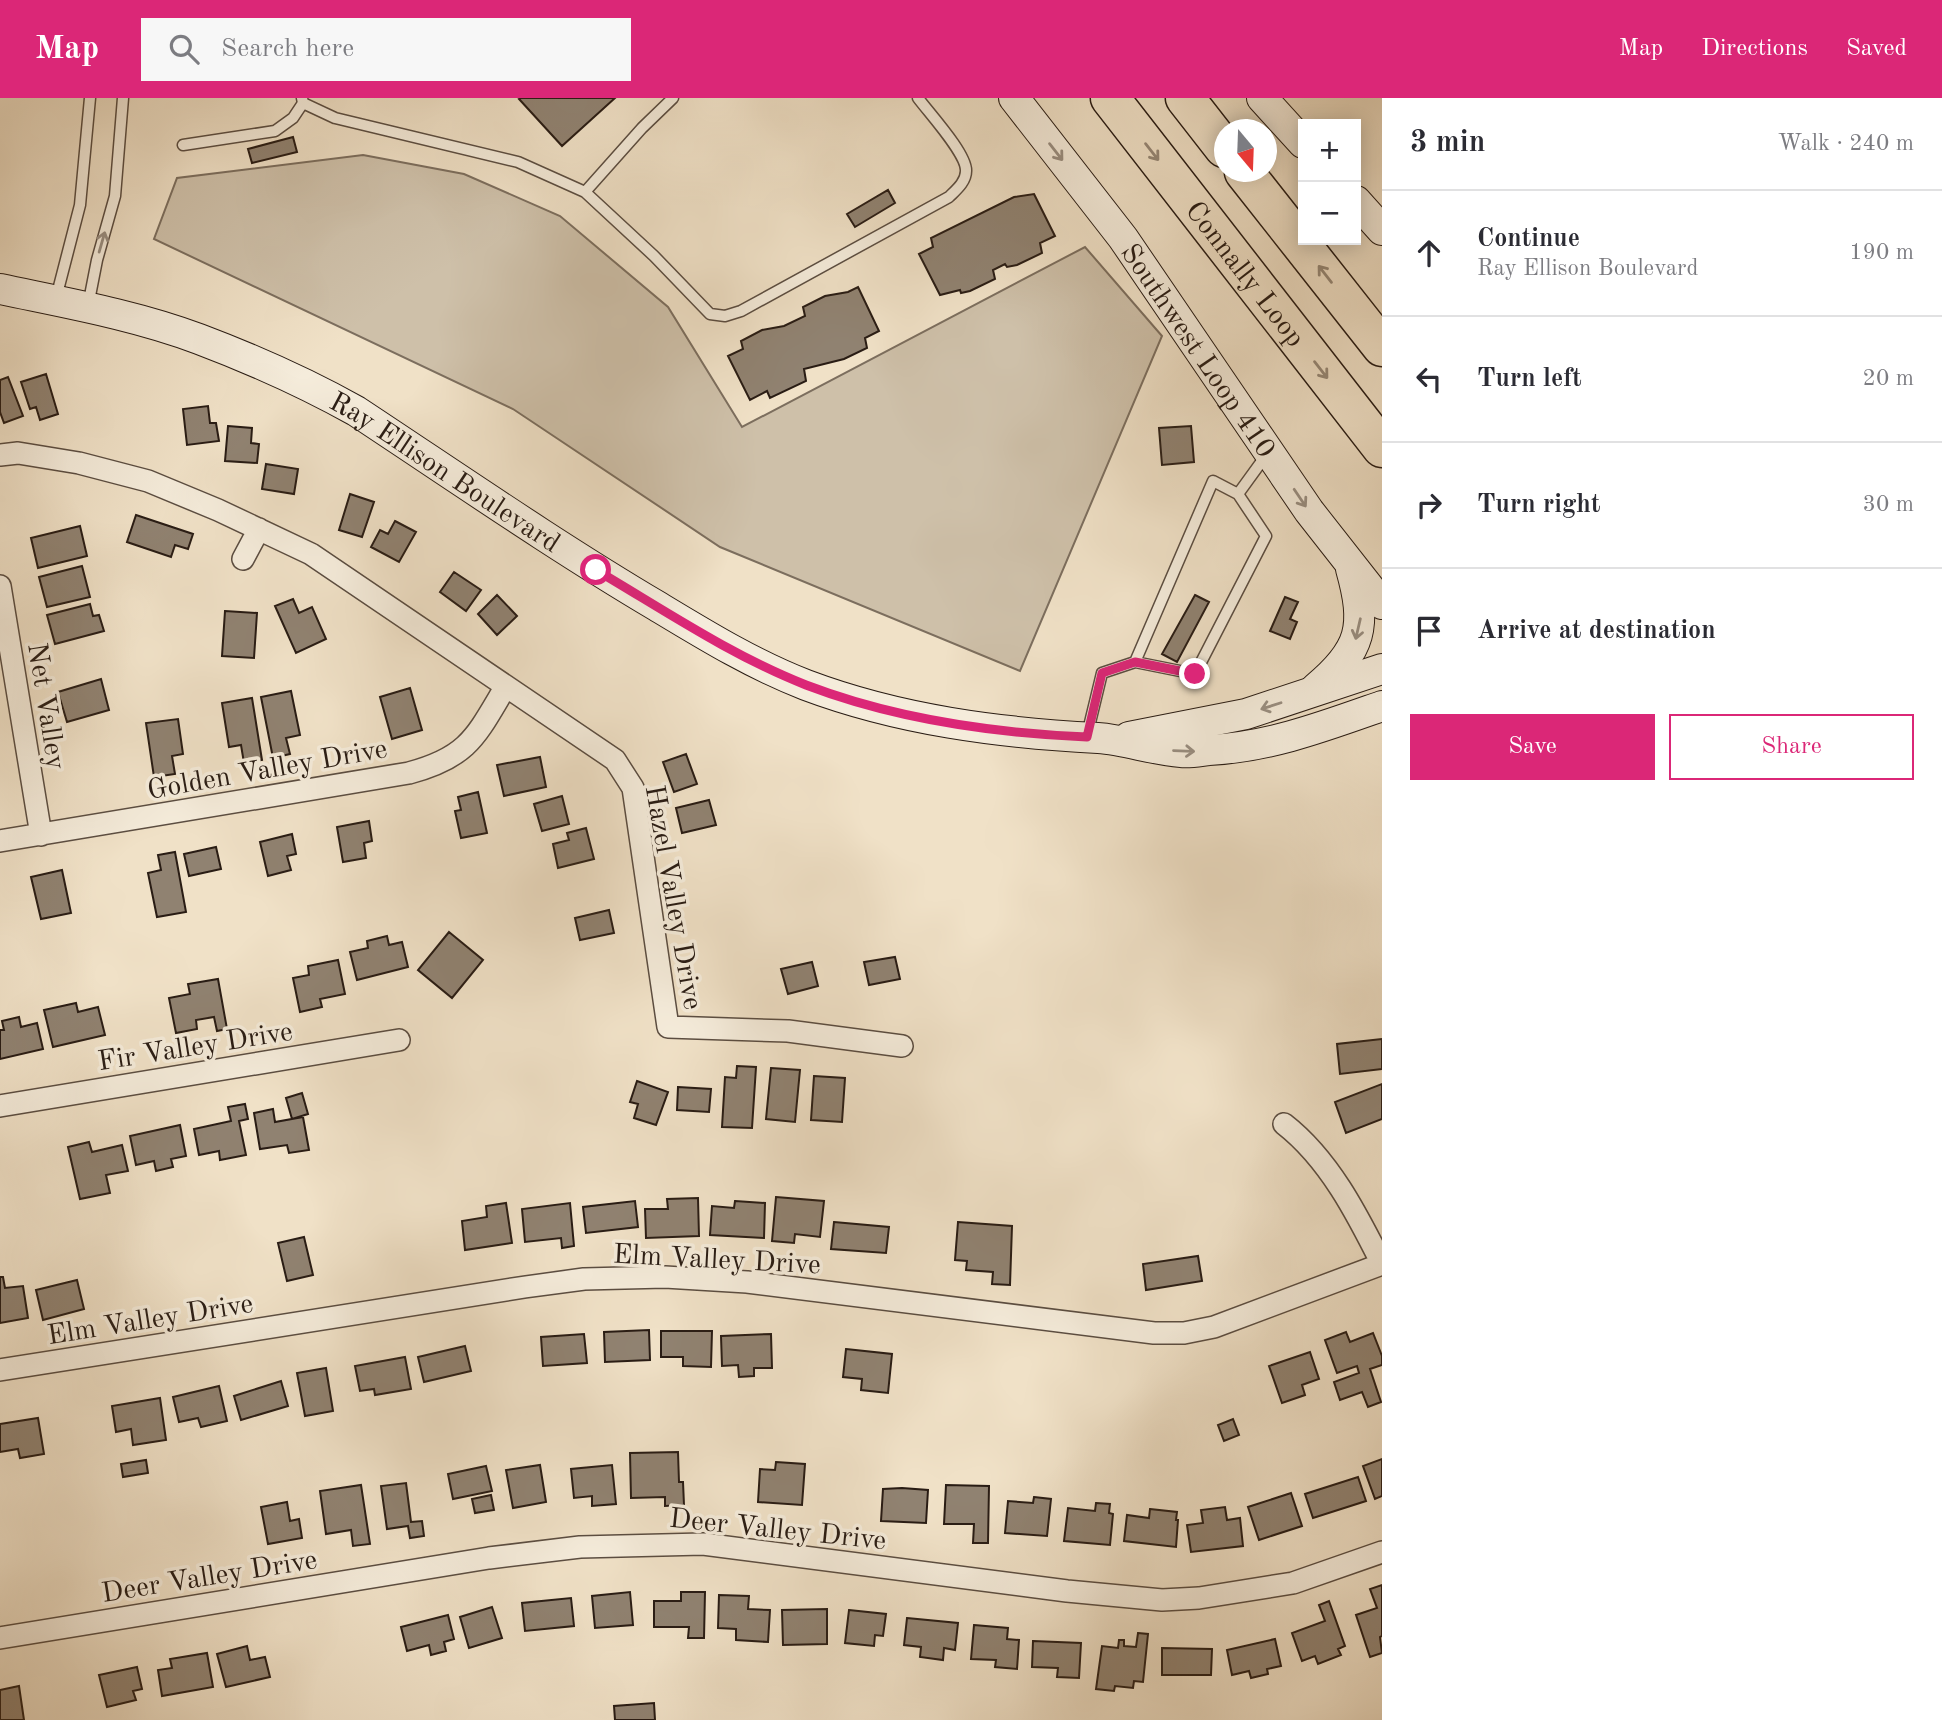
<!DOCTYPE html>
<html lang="en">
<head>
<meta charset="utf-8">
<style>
  :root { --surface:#fff; --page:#f7f7f7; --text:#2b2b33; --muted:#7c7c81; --line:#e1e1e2; --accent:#db2777 }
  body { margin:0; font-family:"Old Standard TT",serif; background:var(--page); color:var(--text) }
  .controls { position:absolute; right:21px; top:21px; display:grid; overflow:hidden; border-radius:0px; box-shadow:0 4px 18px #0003 }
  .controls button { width:63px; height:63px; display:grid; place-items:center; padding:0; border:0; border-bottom:2px solid var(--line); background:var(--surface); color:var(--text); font:35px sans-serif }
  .compass { position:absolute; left:1214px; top:21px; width:63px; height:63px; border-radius:50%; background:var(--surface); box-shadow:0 4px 18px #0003; rotate:161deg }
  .stop { position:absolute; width:21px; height:21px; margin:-16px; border:5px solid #db2777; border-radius:50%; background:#fff }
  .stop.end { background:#db2777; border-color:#fff; box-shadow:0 2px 7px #0008 }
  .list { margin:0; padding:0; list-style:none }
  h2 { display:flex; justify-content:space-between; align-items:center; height:91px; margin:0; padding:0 28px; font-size:30px }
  h2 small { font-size:23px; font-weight:400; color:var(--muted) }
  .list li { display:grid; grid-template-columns:46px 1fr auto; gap:21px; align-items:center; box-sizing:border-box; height:126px; padding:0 28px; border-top:2px solid var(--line) }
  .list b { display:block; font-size:26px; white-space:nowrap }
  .list p { margin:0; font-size:23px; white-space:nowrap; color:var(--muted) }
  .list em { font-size:23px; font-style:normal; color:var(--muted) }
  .actions { display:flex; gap:14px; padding:21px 28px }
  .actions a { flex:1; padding:16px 0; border:2px solid var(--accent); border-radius:0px; text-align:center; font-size:24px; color:var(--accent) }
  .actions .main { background:var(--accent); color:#fff }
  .icon { flex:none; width:38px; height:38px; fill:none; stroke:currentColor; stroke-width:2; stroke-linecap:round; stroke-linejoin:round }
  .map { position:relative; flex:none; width:1382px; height:1622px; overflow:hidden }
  header { display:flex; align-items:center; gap:42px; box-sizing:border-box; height:98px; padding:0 35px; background:var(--accent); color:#fff }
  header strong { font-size:33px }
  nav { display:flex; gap:38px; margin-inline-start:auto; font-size:24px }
  .search { width:490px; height:63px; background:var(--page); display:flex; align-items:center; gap:18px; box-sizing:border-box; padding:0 24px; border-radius:0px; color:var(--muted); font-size:26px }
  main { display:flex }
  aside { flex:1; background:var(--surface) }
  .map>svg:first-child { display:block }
</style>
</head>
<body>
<header>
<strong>Map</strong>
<div class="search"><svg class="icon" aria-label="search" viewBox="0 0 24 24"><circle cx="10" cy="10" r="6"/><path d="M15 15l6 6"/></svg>Search here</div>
<nav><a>Map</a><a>Directions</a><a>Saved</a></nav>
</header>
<main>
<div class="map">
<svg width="1382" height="1622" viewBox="0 0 1382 1622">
  <rect width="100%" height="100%" fill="#f0e1c7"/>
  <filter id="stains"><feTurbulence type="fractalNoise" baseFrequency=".00286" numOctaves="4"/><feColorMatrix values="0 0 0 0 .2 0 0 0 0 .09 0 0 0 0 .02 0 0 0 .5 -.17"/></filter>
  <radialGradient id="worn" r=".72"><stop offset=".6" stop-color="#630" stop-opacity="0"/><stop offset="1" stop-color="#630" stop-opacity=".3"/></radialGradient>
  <path fill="#cec0a9" stroke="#7c6e5e" stroke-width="2" d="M 363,57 L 464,76 L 560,118 L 668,209 L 742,329 L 1085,149 L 1162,238 L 1020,573 L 720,449 L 513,311 L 154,141 L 177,80 Z"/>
  <path fill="#908271" stroke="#291c14" stroke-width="2" d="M 521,0 L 615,0 L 562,48 L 519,1 Z
    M 293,39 L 297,54 L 252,65 L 248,51 Z
    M 888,92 L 895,105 L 855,129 L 847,116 Z
    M 1034,96 L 1055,138 L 1040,145 L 1042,155 L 1017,167 L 1007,169 L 1005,166 L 993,172 L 995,181 L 970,193 L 961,195 L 960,192 L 940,197 L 919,156 L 933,149 L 931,140 L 1014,99 Z
    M 858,189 L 879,233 L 865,240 L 867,250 L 844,261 L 804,271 L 806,283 L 770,300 L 767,293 L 750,302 L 728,258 L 743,251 L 741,243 L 762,232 L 784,228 L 805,218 L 803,209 L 825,198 L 848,194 Z
    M 46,276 L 58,316 L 40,322 L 36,309 L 30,311 L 21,284 Z
    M 8,279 L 23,318 L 4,325 L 0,314 L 0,282 Z
    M 208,308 L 210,325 L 216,325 L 219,343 L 187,347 L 183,311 Z
    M 228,328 L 252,330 L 251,345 L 259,346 L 257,365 L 225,363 Z
    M 1191,328 L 1194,364 L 1162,367 L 1159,330 Z
    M 266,366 L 298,371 L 294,396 L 262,391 Z
    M 350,396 L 374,404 L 362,439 L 339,432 Z
    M 136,417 L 193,436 L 188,451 L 175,447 L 171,459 L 127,444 Z
    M 395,423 L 416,434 L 399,464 L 371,449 L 380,432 L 388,436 Z
    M 80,428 L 87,458 L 38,470 L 31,440 Z
    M 82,468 L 90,499 L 47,509 L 39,479 Z
    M 454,474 L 481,492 L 466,513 L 440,494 Z
    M 497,497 L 517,518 L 497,537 L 478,516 Z
    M 1195,497 L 1209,504 L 1177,564 L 1162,556 Z
    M 1285,499 L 1298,504 L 1290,521 L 1297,524 L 1290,541 L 1270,533 Z
    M 293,501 L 299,515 L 312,509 L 326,541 L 296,555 L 275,508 Z
    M 90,506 L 93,518 L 99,517 L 104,533 L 55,546 L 47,517 Z
    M 225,513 L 257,515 L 254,560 L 222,558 Z
    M 101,581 L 109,612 L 67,624 L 58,594 Z
    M 410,590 L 422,632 L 392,641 L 380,599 Z
    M 291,593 L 300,637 L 286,640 L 290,656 L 273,660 L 261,599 Z
    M 252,600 L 262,662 L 244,665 L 241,647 L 229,649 L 222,605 Z
    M 178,621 L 183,656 L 172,658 L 175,676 L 154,679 L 146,625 Z
    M 686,656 L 697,686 L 674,694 L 663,664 Z
    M 540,659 L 546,689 L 504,698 L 497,667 Z
    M 478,694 L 487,735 L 461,740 L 455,713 L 461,712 L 458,699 Z
    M 562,698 L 569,726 L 542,733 L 534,706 Z
    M 709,702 L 716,727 L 682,735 L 676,710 Z
    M 369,723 L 372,743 L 364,745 L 366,760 L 343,764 L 337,729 Z
    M 586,730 L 594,761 L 558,770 L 553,746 L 569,742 L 567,735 Z
    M 292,736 L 296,756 L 287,758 L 291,772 L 268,778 L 260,744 Z
    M 216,749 L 221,771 L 189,778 L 184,756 Z
    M 175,754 L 186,814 L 157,819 L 148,775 L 161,772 L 158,757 Z
    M 62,772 L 71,815 L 41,821 L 31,779 Z
    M 609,812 L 614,835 L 580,842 L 575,820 Z
    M 449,834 L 483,862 L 452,900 L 418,872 Z
    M 387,838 L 389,847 L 402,844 L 408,869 L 357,882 L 350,854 L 368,850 L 367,843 Z
    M 895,859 L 900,881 L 869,887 L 864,864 Z
    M 338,862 L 345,896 L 320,901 L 322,909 L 300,914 L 293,880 L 309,877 L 308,868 Z
    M 812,864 L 818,888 L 788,896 L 781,871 Z
    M 218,881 L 227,931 L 217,933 L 214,919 L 196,922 L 197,931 L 176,935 L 169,900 L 190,896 L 188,886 Z
    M 76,905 L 78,914 L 98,909 L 105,937 L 53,949 L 44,912 Z
    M 19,919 L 21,929 L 37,925 L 43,951 L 0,961 L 0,932 L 4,932 L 2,923 Z
    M 1382,941 L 1382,971 L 1340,976 L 1337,946 Z
    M 737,968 L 756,969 L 752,1030 L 722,1029 L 725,979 L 736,980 Z
    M 771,970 L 800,972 L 795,1024 L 766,1021 Z
    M 814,978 L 845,980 L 842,1024 L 811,1022 Z
    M 637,983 L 668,994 L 656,1027 L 634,1020 L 638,1006 L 630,1004 Z
    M 1382,986 L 1382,1021 L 1346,1035 L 1335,1004 Z
    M 678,989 L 711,991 L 709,1014 L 677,1012 Z
    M 302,995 L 308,1016 L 292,1021 L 286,1000 Z
    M 245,1006 L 248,1021 L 239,1023 L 246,1057 L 220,1062 L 219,1053 L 199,1057 L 194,1031 L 231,1023 L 228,1009 Z
    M 273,1011 L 275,1024 L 303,1019 L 309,1052 L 289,1055 L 287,1047 L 260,1051 L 254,1015 Z
    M 180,1027 L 186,1058 L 171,1061 L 173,1069 L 156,1073 L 154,1063 L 136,1067 L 130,1038 Z
    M 89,1044 L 92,1054 L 122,1047 L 128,1073 L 106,1077 L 110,1095 L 80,1101 L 68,1049 Z
    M 776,1099 L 824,1103 L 820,1139 L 795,1136 L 794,1145 L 772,1143 Z
    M 698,1100 L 699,1138 L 646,1140 L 645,1111 L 668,1111 L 667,1101 Z
    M 635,1103 L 638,1129 L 586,1135 L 583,1109 Z
    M 735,1103 L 765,1105 L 764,1140 L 710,1137 L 712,1108 L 734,1110 Z
    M 506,1105 L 512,1145 L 465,1152 L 462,1123 L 487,1119 L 486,1108 Z
    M 570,1105 L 574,1148 L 562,1150 L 561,1140 L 525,1144 L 522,1111 Z
    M 834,1124 L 889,1129 L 886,1155 L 831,1151 Z
    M 958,1124 L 1012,1128 L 1010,1187 L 992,1186 L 993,1174 L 966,1172 L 967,1163 L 955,1162 Z
    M 304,1139 L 313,1177 L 287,1183 L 278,1145 Z
    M 1198,1158 L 1202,1183 L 1146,1192 L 1143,1166 Z
    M 0,1179 L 3,1179 L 5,1190 L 23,1188 L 28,1220 L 0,1225 Z
    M 77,1182 L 84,1211 L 43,1222 L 36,1192 Z
    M 649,1232 L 650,1262 L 605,1264 L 604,1234 Z
    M 661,1233 L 712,1233 L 711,1269 L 683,1268 L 683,1259 L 661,1259 Z
    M 1346,1234 L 1350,1244 L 1373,1235 L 1382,1258 L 1382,1267 L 1370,1271 L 1381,1304 L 1368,1309 L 1362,1294 L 1340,1302 L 1334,1284 L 1359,1275 L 1357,1268 L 1337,1275 L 1325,1242 Z
    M 584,1236 L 587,1265 L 543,1268 L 541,1239 Z
    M 771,1236 L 772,1270 L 754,1270 L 754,1278 L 739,1279 L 738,1267 L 722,1268 L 721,1238 Z
    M 465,1248 L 471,1273 L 424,1284 L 418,1259 Z
    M 846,1251 L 892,1256 L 888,1295 L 861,1292 L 862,1281 L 843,1279 Z
    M 1310,1254 L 1319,1281 L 1302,1287 L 1305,1297 L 1282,1305 L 1269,1268 Z
    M 405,1259 L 411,1291 L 375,1297 L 374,1291 L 360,1293 L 355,1268 Z
    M 326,1270 L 333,1313 L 305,1318 L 297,1275 Z
    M 281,1283 L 288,1308 L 241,1322 L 234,1298 Z
    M 219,1288 L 227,1323 L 201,1329 L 198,1320 L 179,1324 L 173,1299 Z
    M 160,1300 L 166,1342 L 133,1347 L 131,1331 L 116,1334 L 112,1308 Z
    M 38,1320 L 44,1356 L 20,1360 L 18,1351 L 0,1354 L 0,1326 Z
    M 1233,1321 L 1239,1337 L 1224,1343 L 1218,1327 Z
    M 678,1354 L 679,1384 L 683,1384 L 684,1407 L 665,1408 L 665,1399 L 631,1400 L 630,1355 Z
    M 1382,1361 L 1382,1398 L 1375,1401 L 1363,1368 Z
    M 146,1362 L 148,1375 L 123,1379 L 121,1366 Z
    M 776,1364 L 805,1366 L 802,1407 L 758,1404 L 760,1371 L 775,1372 Z
    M 540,1367 L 546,1404 L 513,1410 L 506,1372 Z
    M 612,1367 L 616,1406 L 592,1408 L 592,1398 L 574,1400 L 571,1371 Z
    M 486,1368 L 492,1393 L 453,1401 L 448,1376 Z
    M 1358,1379 L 1366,1403 L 1313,1420 L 1305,1396 Z
    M 406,1385 L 411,1424 L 422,1423 L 424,1438 L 410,1440 L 408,1428 L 387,1431 L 381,1388 Z
    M 361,1387 L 370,1446 L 353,1448 L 351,1432 L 326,1436 L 320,1393 Z
    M 946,1387 L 989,1388 L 988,1445 L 973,1445 L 974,1426 L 944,1426 Z
    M 902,1390 L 928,1392 L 926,1425 L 881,1423 L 883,1391 Z
    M 1291,1395 L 1302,1428 L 1259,1442 L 1248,1409 Z
    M 491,1397 L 494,1412 L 475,1415 L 472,1401 Z
    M 1034,1399 L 1051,1401 L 1047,1438 L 1005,1435 L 1008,1403 L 1033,1405 Z
    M 287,1404 L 290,1423 L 299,1421 L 302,1440 L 268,1446 L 261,1409 Z
    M 1096,1405 L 1110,1406 L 1109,1415 L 1113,1416 L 1110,1447 L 1064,1443 L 1068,1410 L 1095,1413 Z
    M 1225,1409 L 1227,1422 L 1240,1420 L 1243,1448 L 1191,1454 L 1187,1427 L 1203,1425 L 1201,1412 Z
    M 1150,1411 L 1177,1414 L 1176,1422 L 1178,1422 L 1176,1449 L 1124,1443 L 1127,1417 L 1149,1420 Z
    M 1382,1487 L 1382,1538 L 1380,1539 L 1382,1555 L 1370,1559 L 1356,1517 L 1377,1510 L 1370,1491 Z
    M 630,1494 L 633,1527 L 595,1530 L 592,1498 Z
    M 681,1494 L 705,1494 L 704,1540 L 688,1540 L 689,1529 L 654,1529 L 654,1503 L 681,1503 Z
    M 719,1497 L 749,1498 L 748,1511 L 770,1512 L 768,1544 L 736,1542 L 736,1531 L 718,1530 Z
    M 571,1500 L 574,1528 L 525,1533 L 522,1505 Z
    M 1329,1503 L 1345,1548 L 1338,1551 L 1341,1557 L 1318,1566 L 1315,1558 L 1302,1563 L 1292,1535 L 1325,1523 L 1319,1507 Z
    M 492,1509 L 502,1540 L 469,1550 L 460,1519 Z
    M 827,1511 L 827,1546 L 783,1547 L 782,1512 Z
    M 849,1512 L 886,1516 L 883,1538 L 875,1537 L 874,1548 L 845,1545 Z
    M 448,1517 L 454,1541 L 444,1544 L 446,1553 L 431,1557 L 429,1547 L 407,1553 L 401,1529 Z
    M 907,1520 L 958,1525 L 955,1552 L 944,1550 L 943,1562 L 920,1559 L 921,1549 L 904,1547 Z
    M 974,1527 L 1008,1530 L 1007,1541 L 1019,1542 L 1017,1571 L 995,1569 L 996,1562 L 971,1561 Z
    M 1138,1535 L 1148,1536 L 1143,1584 L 1134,1583 L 1133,1590 L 1115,1588 L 1114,1593 L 1096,1591 L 1102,1548 L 1118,1550 L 1119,1542 L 1124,1542 L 1124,1548 L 1136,1549 Z
    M 1275,1541 L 1281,1568 L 1267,1571 L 1268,1576 L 1251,1580 L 1249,1573 L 1232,1577 L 1227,1552 Z
    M 1033,1543 L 1081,1545 L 1079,1580 L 1057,1579 L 1058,1570 L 1032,1569 Z
    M 247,1548 L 250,1562 L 265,1559 L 270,1579 L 226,1589 L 217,1556 Z
    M 1162,1550 L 1212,1551 L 1211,1577 L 1162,1577 Z
    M 207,1555 L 213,1589 L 162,1598 L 158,1572 L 172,1570 L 170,1561 Z
    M 137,1569 L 142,1591 L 133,1593 L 136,1602 L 107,1609 L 99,1577 Z
    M 19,1588 L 24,1622 L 0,1622 L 0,1592 Z
    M 654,1605 L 655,1622 L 615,1622 L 614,1608 Z"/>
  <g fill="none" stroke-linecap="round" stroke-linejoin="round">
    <g stroke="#5b4d41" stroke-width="13">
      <path id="lane" d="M 302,0 L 303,5 L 335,20 L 518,64 L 585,94 L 654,158 L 710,216 L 725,218 L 741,213 L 949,99 C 956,92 966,84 966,73 C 967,56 929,15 918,0
        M 183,47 L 275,33 L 293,20 L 303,5
        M 585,94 L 642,30 L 673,0
        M 56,200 L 80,107 L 90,0
        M 88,208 L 97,162 L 115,98 L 123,0
        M 1135,564 L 1213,383 L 1238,396
        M 1087,637 L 1102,575 L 1135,564 L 1195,576 L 1266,438 L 1238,396 L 1267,356"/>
    </g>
    <g stroke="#5b4d41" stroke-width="24">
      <path id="street" d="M 0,357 L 18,355 L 79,365 L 148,383 L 218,412 L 311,456 L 615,662 L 633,690 L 668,929 L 788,933 L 902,948
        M 243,461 L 259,431
        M 0,488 L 41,737
        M 0,743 L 409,675 C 469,659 476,638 506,588
        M 0,1008 L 399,942
        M 1284,1026 C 1329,1061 1357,1116 1382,1166
        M 0,1272 L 525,1189 L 584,1181 L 665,1179 L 747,1184 L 1154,1235 L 1184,1235 L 1214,1229 L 1382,1166
        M 0,1540 L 489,1460 L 580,1449 L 703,1446 L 1067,1493 L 1162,1502 L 1199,1500 L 1293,1485 L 1382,1454"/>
    </g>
    <g stroke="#291c14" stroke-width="32">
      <g id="secondary">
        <path id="s1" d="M 1014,0 L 1123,140 L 1309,413 L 1382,506"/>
        <path d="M 1262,0 L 1303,45"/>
        <path d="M 1356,103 L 1382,132"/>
        <path id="s2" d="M 0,191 C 66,205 135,217 199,241 C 252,261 306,285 356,313 C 456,379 554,447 657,508 C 705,537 754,567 806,587 C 899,622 999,635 1098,640 C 1126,642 1153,652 1181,654 C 1190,655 1200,653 1209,652 C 1270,649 1325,628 1382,608"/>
        <path d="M 1316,590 C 1362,552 1367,528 1351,471"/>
        <path d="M 1129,639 L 1246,616 L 1382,571"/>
      </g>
    </g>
    <g stroke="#291c14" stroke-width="41">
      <g id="highway">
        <path id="s3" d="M 1110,0 L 1382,350"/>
        <path d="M 1185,0 L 1224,50"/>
        <path d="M 1244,74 L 1382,249"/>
      </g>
    </g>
    <use href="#lane" stroke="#f5ecdb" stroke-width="10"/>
    <use href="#street" stroke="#f5ecdb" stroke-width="21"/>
    <use href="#secondary" stroke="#f5ecdb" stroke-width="30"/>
    <use href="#highway" stroke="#f0e1c7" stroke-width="38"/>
  </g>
  <defs><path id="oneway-shaft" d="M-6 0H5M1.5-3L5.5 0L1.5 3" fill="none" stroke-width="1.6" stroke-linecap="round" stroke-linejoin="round" transform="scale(1.75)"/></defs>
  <g stroke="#998e81">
    <use href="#oneway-shaft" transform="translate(1056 54) rotate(52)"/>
    <use href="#oneway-shaft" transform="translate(102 144) rotate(-74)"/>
    <use href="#oneway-shaft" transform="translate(1300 400) rotate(56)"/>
    <use href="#oneway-shaft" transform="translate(1358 531) rotate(103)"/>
    <use href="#oneway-shaft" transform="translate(1271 608) rotate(162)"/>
    <use href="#oneway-shaft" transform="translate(1184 653) rotate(2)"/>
  </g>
  <g stroke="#968876">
    <use href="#oneway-shaft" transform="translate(1152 54) rotate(52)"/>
    <use href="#oneway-shaft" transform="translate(1325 176) rotate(-128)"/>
    <use href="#oneway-shaft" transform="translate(1321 272) rotate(52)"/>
  </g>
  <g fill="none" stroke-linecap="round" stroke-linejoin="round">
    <path stroke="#db2777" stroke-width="9" d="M 596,472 C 664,512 732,558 806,587 C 895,621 992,635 1087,639 L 1102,575 L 1135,564 L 1195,576"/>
  </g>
  <g text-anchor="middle" stroke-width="7" stroke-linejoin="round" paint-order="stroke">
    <g font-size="28" fill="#291c14" stroke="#f5ecdb">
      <text dy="10" stroke="none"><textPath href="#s3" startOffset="222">Connally Loop</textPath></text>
      <text dy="10" stroke="none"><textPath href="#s1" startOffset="313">Southwest Loop 410</textPath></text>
      <text dy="10" stroke="none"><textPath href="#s2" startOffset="486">Ray Ellison Boulevard</textPath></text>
      <text transform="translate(48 608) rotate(81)" y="10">Net Valley</text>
      <text transform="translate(267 670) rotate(-10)" y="10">Golden Valley Drive</text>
      <text transform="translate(675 799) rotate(80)" y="10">Hazel Valley Drive</text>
      <text transform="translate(195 947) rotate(-9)" y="10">Fir Valley Drive</text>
      <text transform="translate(717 1160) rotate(3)" y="10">Elm Valley Drive</text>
      <text transform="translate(150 1220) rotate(-9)" y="10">Elm Valley Drive</text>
      <text transform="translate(778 1430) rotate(6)" y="10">Deer Valley Drive</text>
      <text transform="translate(209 1477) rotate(-9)" y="10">Deer Valley Drive</text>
    </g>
  </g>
  <rect width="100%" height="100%" filter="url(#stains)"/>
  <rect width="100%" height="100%" fill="url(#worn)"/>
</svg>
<div class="controls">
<button>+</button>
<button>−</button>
</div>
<svg class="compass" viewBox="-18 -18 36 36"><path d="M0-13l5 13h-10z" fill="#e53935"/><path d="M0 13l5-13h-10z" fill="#7c7c81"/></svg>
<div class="stop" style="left:596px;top:472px"></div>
<div class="stop end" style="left:1195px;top:576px"></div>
</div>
<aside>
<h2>3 min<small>Walk · 240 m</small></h2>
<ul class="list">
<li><svg class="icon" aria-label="ahead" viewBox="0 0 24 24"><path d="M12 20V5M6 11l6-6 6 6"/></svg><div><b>Continue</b><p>Ray Ellison Boulevard</p></div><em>190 m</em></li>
<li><svg class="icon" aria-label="left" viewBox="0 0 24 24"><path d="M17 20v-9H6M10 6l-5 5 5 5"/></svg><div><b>Turn left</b></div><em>20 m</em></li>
<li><svg class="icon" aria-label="right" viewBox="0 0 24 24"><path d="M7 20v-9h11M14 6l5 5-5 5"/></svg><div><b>Turn right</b></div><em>30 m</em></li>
<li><svg class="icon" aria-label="arrive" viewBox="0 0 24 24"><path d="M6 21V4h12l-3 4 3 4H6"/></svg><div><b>Arrive at destination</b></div></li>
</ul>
<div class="actions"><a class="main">Save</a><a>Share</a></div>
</aside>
</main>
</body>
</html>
